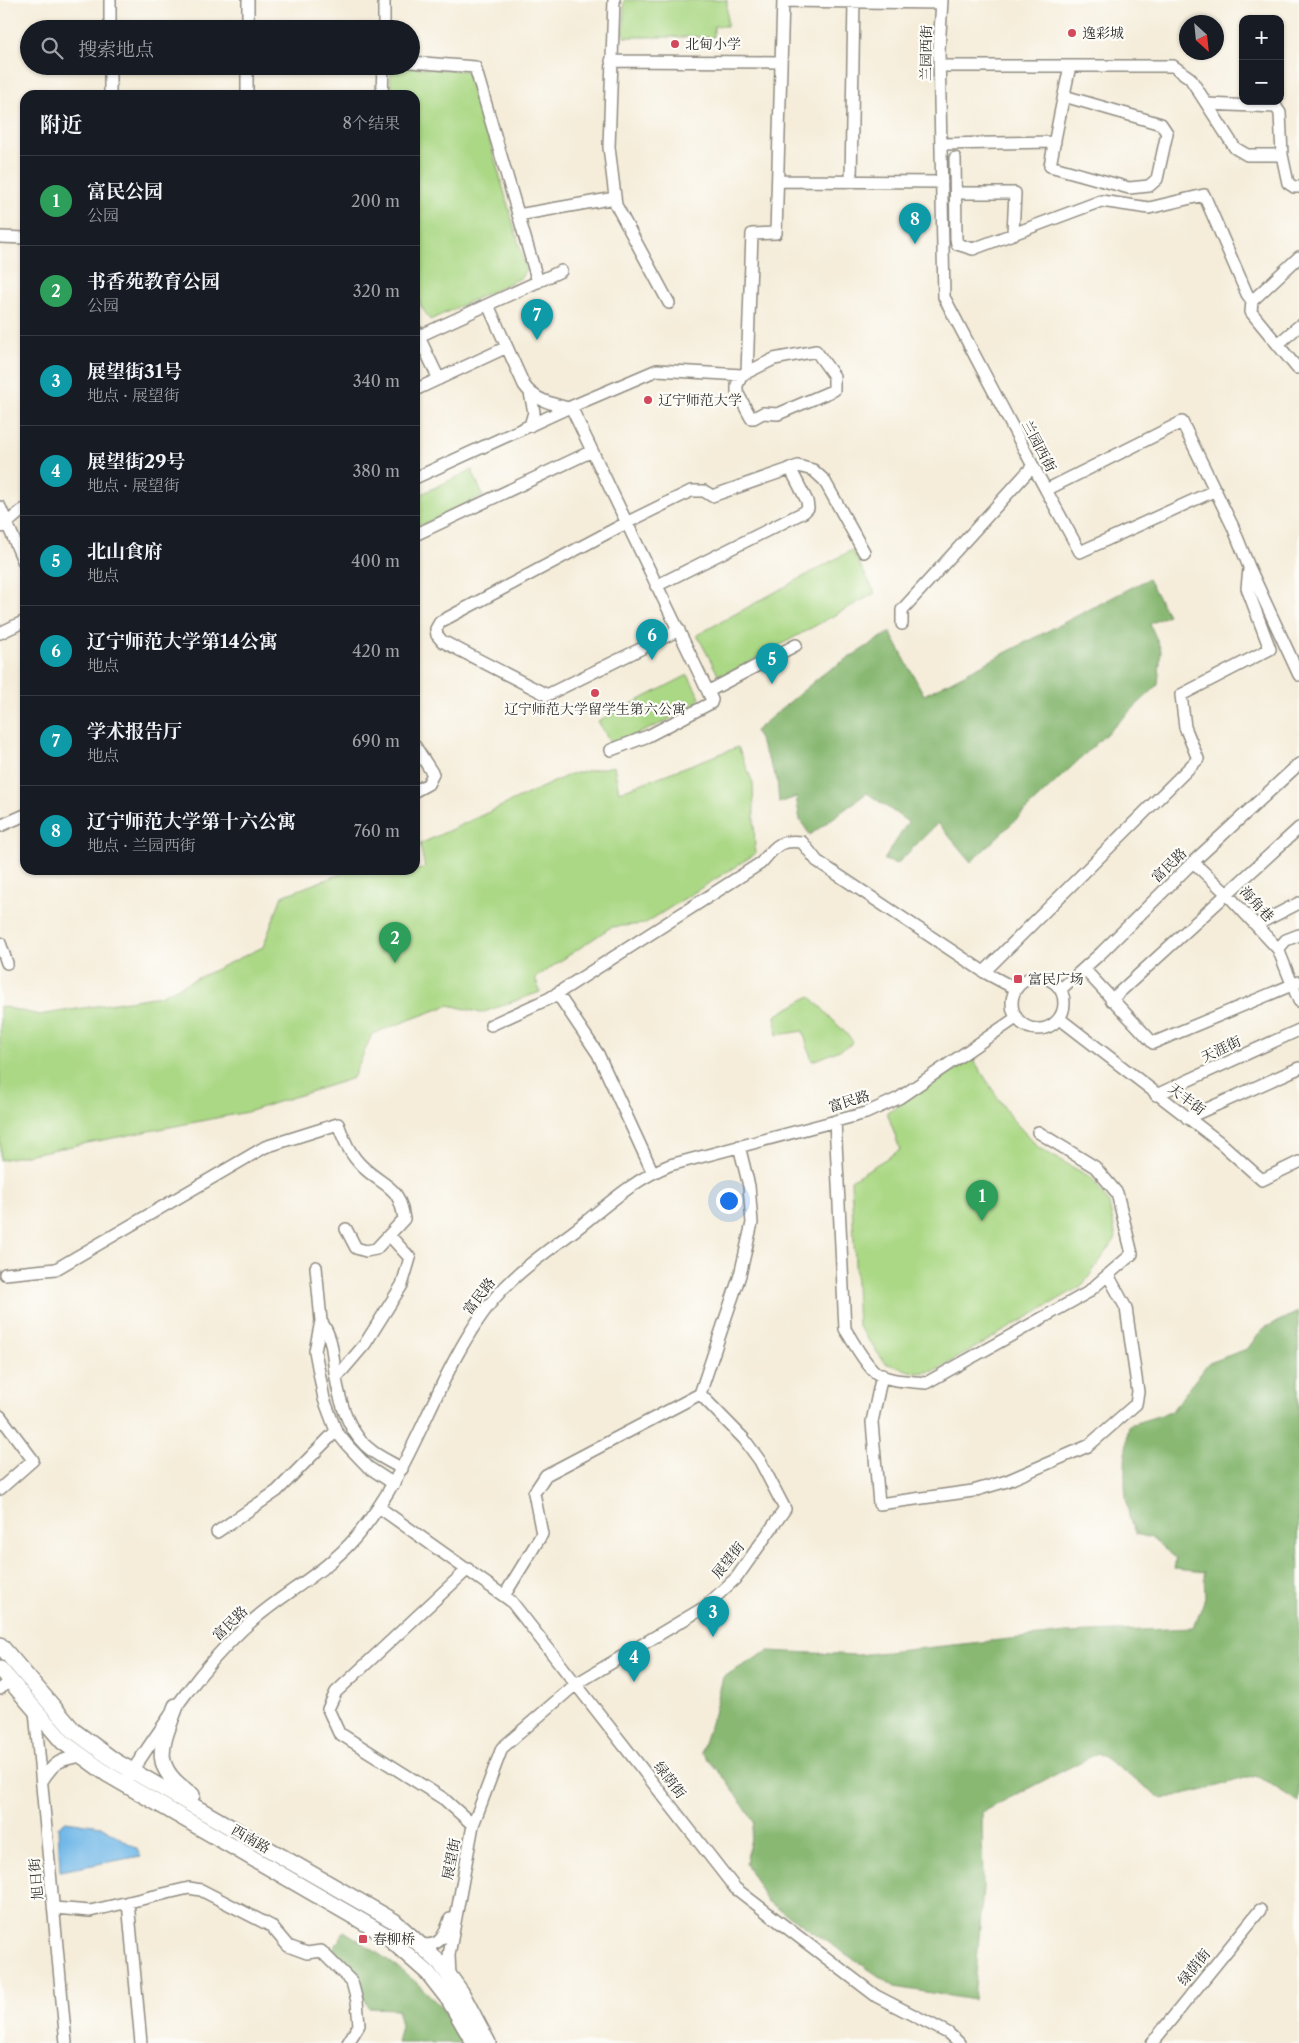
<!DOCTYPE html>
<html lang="zh">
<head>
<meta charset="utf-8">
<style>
  :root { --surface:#171b24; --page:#20242c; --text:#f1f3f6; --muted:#9ea1a6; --line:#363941; --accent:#d1495b }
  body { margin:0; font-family:"Libre Caslon Text","Noto Serif SC",serif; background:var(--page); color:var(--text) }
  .controls { position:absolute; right:15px; top:15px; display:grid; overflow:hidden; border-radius:10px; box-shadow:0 1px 4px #0004 }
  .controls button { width:45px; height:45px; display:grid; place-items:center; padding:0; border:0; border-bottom:1px solid var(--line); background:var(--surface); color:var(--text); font:25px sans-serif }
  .compass { position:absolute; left:1179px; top:15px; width:45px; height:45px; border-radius:50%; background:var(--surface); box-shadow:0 1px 4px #0004; rotate:153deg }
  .you { position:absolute; left:728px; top:1200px; width:18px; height:18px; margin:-12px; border:4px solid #fff; border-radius:50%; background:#1a73e8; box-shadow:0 0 0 8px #1a73e833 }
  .badge { display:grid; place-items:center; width:32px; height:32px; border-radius:50%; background:var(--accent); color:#fff; font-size:16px; font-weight:700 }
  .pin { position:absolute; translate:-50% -41px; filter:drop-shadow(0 1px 2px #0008) }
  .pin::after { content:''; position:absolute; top:26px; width:18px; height:15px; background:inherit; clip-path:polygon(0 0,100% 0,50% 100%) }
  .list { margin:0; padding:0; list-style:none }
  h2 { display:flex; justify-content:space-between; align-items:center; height:65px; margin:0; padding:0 20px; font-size:21px }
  h2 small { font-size:16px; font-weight:400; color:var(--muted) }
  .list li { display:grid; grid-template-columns:32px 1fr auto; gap:15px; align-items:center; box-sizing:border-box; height:90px; padding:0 20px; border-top:1px solid var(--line) }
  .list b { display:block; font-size:19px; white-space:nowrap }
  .list p { margin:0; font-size:16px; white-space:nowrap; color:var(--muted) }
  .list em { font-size:16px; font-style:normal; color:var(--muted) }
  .icon { flex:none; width:28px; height:28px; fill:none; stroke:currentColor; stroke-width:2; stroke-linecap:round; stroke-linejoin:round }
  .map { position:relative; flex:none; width:1299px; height:2043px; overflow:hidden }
  .search { position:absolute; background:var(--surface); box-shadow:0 1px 4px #0004; left:20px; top:20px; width:400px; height:55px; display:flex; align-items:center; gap:12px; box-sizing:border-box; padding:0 18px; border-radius:28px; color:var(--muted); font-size:19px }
  .panel { position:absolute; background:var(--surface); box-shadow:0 1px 4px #0004; left:20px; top:90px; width:400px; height:785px; border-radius:15px }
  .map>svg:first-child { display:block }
</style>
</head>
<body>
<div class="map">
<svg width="1299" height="2043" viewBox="0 0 1299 2043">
  <rect width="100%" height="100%" fill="#fdfcf7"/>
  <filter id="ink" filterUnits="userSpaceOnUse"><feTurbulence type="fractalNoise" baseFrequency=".02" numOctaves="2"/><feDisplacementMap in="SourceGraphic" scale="10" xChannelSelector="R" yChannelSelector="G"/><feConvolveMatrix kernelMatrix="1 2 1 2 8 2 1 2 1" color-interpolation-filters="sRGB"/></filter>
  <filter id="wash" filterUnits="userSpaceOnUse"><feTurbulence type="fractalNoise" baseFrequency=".0096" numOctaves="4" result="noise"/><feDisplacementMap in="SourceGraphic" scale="20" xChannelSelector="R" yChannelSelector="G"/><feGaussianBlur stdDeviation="1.12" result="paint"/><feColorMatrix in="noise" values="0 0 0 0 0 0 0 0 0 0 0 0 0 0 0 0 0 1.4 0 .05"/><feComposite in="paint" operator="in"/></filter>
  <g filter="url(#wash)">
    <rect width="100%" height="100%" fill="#f5edda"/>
    <path fill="#abd885" stroke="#6b8258" d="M 624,0 L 727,0 L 727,26 L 714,26 L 714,37 L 624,37 Z
      M 391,66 L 466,71 L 472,78 L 526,269 L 521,278 L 430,320 L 421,306 L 415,285 L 415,95 L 390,95 Z
      M 472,470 L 483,496 L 415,528 L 415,497 Z
      M 852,550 L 875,593 L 720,678 L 697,635 Z
      M 688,675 L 700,698 C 681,718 638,734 611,744 L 598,721 Z
      M 738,747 L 753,783 L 755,854 L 644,924 L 611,927 L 535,978 L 540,992 L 481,1013 L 449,1005 L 372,1034 L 353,1078 L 247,1112 L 0,1160 L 0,1006 L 39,1015 L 160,996 L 263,947 L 282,896 L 351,870 L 386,870 L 391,876 L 425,868 L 420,844 L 571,774 L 614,766 L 619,792 Z
      M 810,996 L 853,1041 L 850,1045 L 826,1056 L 812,1061 L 803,1031 L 777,1035 L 775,1016 Z
      M 973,1059 L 1011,1118 L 1039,1148 L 1092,1178 L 1109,1204 L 1116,1238 L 1083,1285 L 935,1371 L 916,1373 L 885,1363 L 858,1326 L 851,1180 L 900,1150 L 887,1112 Z"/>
    <path fill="#88b872" stroke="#5a724e" d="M 1148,579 L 1168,615 L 1150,624 L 1161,650 L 1158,685 L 971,862 L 938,823 L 897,864 L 884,860 L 908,822 L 867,793 L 810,835 L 800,820 L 796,797 L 779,803 L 777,779 L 755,731 L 823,674 L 890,632 L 924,695 Z
      M 1298,1312 L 1299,1746 L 1296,1757 L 1299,1760 L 1299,1802 L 1255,1775 L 1214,1787 L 1162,1799 L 1098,1753 L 982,1812 L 983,1888 L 974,2000 L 895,1987 L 767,1901 L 746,1864 L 754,1822 L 727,1781 L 701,1752 L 714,1714 L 723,1677 L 768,1651 L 858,1655 L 1067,1633 L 1194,1628 L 1205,1598 L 1204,1572 L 1174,1569 L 1176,1558 L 1151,1538 L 1136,1534 C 1121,1507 1124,1455 1129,1425 L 1171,1412 L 1208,1363 L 1247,1349 L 1264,1328 Z
      M 344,1931 C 382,1955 420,1980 448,2016 C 454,2024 458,2034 463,2043 L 397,2043 L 401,2025 L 397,2009 L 369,2008 L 352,1973 L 330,1956 Z"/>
    <path fill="#71b8e8" stroke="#4e728a" d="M 66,1821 L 101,1826 L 136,1848 L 141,1856 L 60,1871 L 58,1827 Z"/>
  </g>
  <g filter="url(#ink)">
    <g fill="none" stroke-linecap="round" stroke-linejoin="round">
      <g stroke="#908c82" stroke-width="14">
        <path id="minor" d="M 614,0 L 609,147 L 616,205 L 669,303
          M 942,0 L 939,50 L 944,297 L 1033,466 L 1046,490 L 1182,422 L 1233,527 L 1249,567 L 1299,675
          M 783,1 L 942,3
          M 110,29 L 110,0
          M 248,29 L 248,0
          M 384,29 L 384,0
          M 611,61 L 781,62
          M 411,62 L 475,67 L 538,282
          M 940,66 L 1173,66 L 1190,78 L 1235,148 L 1247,155 L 1282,155
          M 110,95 L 110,66
          M 247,95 L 247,66
          M 382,95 L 383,66
          M 1064,96 L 1161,124 L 1167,133 L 1157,179 L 1149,186 L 1129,188 L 1050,166 C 1056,133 1063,99 1070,66
          M 1207,104 L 1276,107 L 1280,113 L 1282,155 L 1288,183 L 1294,187 L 1299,187
          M 941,144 L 1055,142
          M 955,158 L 956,238 L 957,244 L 973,249 L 1101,201 L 1149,208 L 1204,195 L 1247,294 L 1252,301 L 1251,312 L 1297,368 L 1299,368
          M 778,181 L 942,182
          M 851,181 L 854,0
          M 956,193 L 1015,193 L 1013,233
          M 518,215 L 615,198
          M 0,237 L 25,238
          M 1252,301 L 1299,257
          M 488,305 L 524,385 C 534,400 552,404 568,408
          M 415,329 L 439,379
          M 415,338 L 561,271
          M 1278,344 L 1299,326
          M 747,373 L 752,234 L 776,233 L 783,0
          M 415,390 L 507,347
          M 530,393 L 534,412 L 530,426
          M 571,407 L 712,700 L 711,703 L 648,736 L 611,750
          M 415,478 L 568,408 L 657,370 L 742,375 L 774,359 L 816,351 L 834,376 L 834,390 L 778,414 L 763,413 L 754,418 L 751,418 L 737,392 L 737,385 L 742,375
          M 1046,490 L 1080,552 L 1216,490
          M 0,507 L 25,565
          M 0,527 C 10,523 15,514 25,509
          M 415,535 L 592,451
          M 656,586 L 804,512 L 808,508 L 807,501 L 790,468
          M 902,624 L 902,610 L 1033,466
          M 679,630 L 547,695 L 442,641 L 437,635 L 436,629 L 440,622 L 626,523 L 691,491 L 704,491 L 712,496 L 798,466 L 813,470 L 824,480 L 864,552
          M 0,633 L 25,621
          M 709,691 L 796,645
          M 415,746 L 433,774 L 428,784 L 415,791
          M 0,826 L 25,815
          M 1193,862 L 1227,894 L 1278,949 L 1299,1001
          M 1256,925 L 1299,903
          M 0,943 L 7,963
          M 1278,949 L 1286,940 L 1299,935
          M 1084,969 L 1153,1043 L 1299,982
          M 984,972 L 1198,759 L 1185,727 L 1181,695 L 1270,649 L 1247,588 L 1249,569
          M1012 1003a26 26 0 1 1 52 0a26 26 0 1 1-52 0Z
          M 1061,989 L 1101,953 L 1193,862 L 1299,764
          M 557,993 L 598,1054 L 653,1173
          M 1111,1000 L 1299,828
          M 1060,1019 L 1222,1144 L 1262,1180 L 1299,1162
          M 491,1025 L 550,998 L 761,863 C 775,847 779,839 802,842 L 817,861 L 984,972 L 1016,989
          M 1156,1095 L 1299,1030
          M 1187,1118 L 1299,1068
          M 835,1121 L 845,1329 C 854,1343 863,1361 875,1372 C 887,1382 911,1381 926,1383 L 1087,1293 L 1132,1254 L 1117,1193 L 1095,1167 L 1038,1132
          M 316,1267 L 321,1321 L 315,1351 L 324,1399 L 336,1431 L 348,1446 L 368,1467 L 394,1484
          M 5,1274 L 56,1269 L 265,1147 L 338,1124 C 344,1140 350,1155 363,1167 C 385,1188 399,1184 404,1219 L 376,1249 L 366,1251 L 356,1248 L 346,1229
          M 321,1321 C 333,1339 332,1351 335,1372 C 339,1400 348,1434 372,1451 C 381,1458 393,1463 402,1469
          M 882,1375 L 872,1422 L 879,1504 L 973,1491 L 1007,1481 L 1088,1446 L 1136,1404 L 1138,1392 L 1126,1308 L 1108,1275
          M 336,1378 L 365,1344 L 402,1285 L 410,1258 L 389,1235
          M 0,1416 L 33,1460 L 0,1489
          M 380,1508 L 511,1601 L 735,1888 L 876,1996 L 948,2033 L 959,2043
          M 217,1532 L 277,1491 L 336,1431
          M 468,1569 L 336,1692 L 328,1709 L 339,1733 L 444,1799 L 473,1825
          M 504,1596 L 542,1534 L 534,1493 L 546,1475 L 700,1394
          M 0,1689 L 10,1680
          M 35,1711 L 66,2043
          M 42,1781 C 54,1762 60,1759 82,1756
          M 124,1783 C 160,1730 195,1674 242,1630 C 277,1596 325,1574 356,1537 C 402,1483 423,1418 456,1357 C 470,1331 486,1305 507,1285 C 529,1262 558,1244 583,1224 C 610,1202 637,1178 670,1165 L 866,1113 L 899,1098 L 1016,1018
          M 128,1902 L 141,2043
          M 54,1908 L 90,1911 L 189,1888 L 201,1890 L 271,1926 L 288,1946 L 307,1953 L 321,1951 L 352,1982 L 357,2001 L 359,2025 L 348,2043
          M 419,1944 C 440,1948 444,1937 450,1919
          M 450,1977 L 449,1955 L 473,1825 L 502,1748 L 576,1684 L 705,1607 L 737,1577 L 785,1509 L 760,1461 L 744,1439 L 700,1394 L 740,1275 L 752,1223 L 749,1186 L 739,1146
          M 1152,2043 L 1260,1910"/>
      </g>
      <g stroke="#908c82" stroke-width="18">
        <path id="major" d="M 0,1645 L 74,1731 L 115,1761 L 394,1921 L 440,1963 L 461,1992 L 488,2043
          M 0,1669 L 63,1742 L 107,1774 L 384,1934 L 428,1973 L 449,2000 L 474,2043
          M 176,1706 C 160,1748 150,1767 192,1795"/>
      </g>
      <use href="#minor" stroke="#fff" stroke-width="11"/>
      <use href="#major" stroke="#fff" stroke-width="15"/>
    </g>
  </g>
  <g fill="#d1495b" stroke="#fdfcf7" stroke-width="2">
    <circle cx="1072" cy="33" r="5"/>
    <circle cx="675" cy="44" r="5"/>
    <circle cx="648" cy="400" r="5"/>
    <circle cx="595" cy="693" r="5"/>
    <rect x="1013" y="974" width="10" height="10" rx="2.5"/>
    <rect x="358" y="1934" width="10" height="10" rx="2.5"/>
  </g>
  <g text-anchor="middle" stroke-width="4.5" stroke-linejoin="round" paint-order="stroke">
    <g font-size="14" fill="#2b2b2b" stroke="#fdfcf7" text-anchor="start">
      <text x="1082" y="38">逸彩城</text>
      <text x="685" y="49">北甸小学</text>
      <text x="658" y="405">辽宁师范大学</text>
      <text x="595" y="714" text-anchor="middle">辽宁师范大学留学生第六公寓</text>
      <text x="1028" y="984">富民广场</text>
      <text x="373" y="1944">春柳桥</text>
    </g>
    <g font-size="14" fill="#2b2b2b" stroke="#fdfcf7">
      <text transform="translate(926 53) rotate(-89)" y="5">兰园西街</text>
      <text transform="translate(1039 446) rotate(62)" y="5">兰园西街</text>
      <text transform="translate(1169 865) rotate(-44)" y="5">富民路</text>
      <text transform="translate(1257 904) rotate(47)" y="5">海角巷</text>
      <text transform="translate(1221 1049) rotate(-25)" y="5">天涯街</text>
      <text transform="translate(1187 1099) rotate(37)" y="5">天丰街</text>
      <text transform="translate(849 1101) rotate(-17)" y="5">富民路</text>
      <text transform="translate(479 1296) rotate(-52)" y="5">富民路</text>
      <text transform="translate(728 1560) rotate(-51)" y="5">展望街</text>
      <text transform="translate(230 1623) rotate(-44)" y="5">富民路</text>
      <text transform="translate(670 1780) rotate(52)" y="5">绿荫街</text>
      <text transform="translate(251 1839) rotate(30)" y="5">西南路</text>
      <text transform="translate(451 1859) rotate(-79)" y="5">展望街</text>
      <text transform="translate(36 1879) rotate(-95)" y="5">旭日街</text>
      <text transform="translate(1194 1967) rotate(-51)" y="5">绿荫街</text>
    </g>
  </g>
</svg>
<div class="controls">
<button>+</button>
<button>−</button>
</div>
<svg class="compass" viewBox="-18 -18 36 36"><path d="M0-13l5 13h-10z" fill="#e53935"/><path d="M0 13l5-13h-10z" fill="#9ea1a6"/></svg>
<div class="you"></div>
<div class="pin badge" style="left:982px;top:1221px;background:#2e9e5b">1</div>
<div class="pin badge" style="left:395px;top:963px;background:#2e9e5b">2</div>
<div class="pin badge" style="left:713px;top:1637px;background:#0f9aa8">3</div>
<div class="pin badge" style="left:634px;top:1682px;background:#0f9aa8">4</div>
<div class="pin badge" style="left:772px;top:684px;background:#0f9aa8">5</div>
<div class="pin badge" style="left:652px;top:660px;background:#0f9aa8">6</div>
<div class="pin badge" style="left:537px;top:340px;background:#0f9aa8">7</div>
<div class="pin badge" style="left:915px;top:244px;background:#0f9aa8">8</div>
<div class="search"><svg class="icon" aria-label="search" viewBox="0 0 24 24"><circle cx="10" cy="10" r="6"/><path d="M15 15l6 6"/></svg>搜索地点</div>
<section class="panel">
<h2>附近<small>8个结果</small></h2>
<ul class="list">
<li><span class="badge" style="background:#2e9e5b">1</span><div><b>富民公园</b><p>公园</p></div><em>200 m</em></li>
<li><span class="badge" style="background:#2e9e5b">2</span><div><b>书香苑教育公园</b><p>公园</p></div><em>320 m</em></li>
<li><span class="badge" style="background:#0f9aa8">3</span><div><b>展望街31号</b><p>地点 · 展望街</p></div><em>340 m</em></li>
<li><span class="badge" style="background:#0f9aa8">4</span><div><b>展望街29号</b><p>地点 · 展望街</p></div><em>380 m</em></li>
<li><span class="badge" style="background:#0f9aa8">5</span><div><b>北山食府</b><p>地点</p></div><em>400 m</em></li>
<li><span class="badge" style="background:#0f9aa8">6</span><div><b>辽宁师范大学第14公寓</b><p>地点</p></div><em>420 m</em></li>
<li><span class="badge" style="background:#0f9aa8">7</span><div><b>学术报告厅</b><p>地点</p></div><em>690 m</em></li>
<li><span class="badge" style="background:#0f9aa8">8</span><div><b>辽宁师范大学第十六公寓</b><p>地点 · 兰园西街</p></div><em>760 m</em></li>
</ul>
</section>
</div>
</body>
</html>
